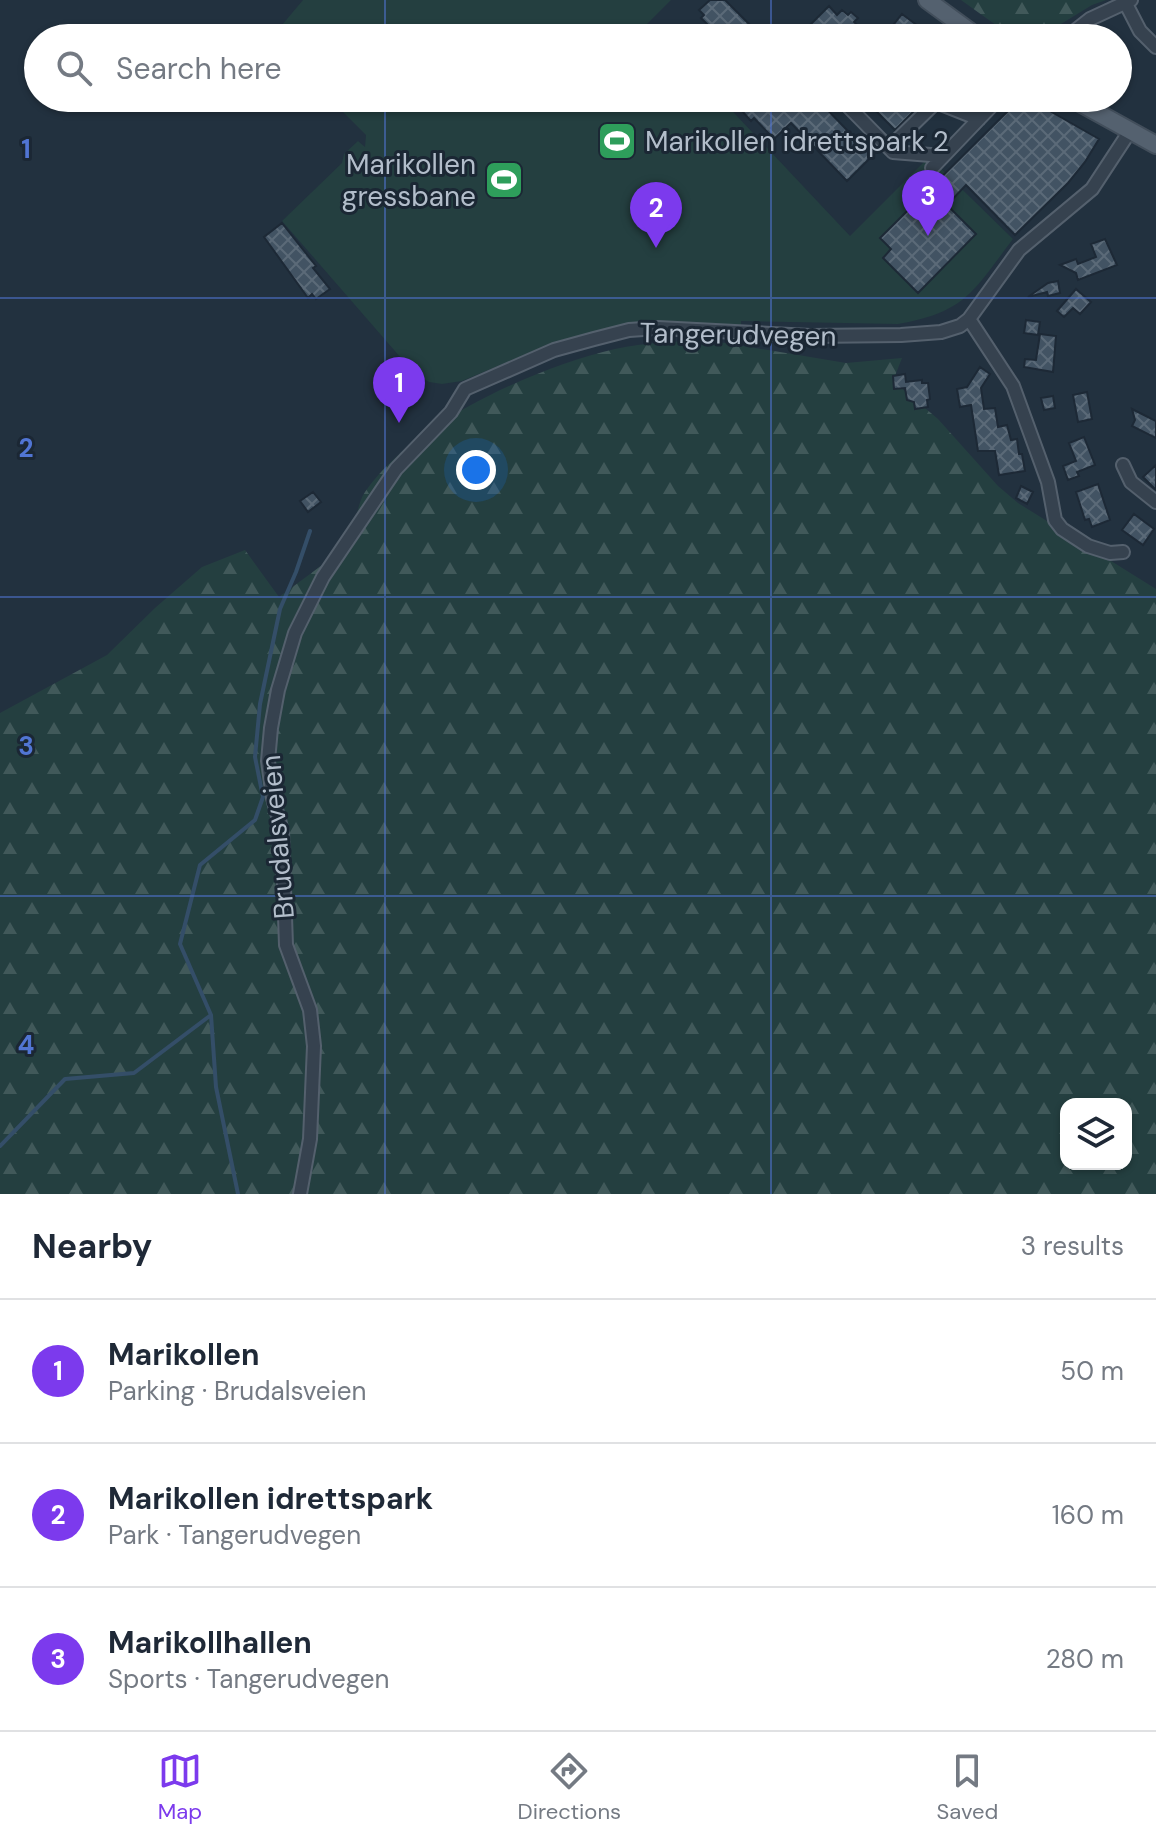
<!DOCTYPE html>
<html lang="en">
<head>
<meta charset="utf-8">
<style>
  :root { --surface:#fff; --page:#f6f6f7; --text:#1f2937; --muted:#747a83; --line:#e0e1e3; --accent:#7c3aed }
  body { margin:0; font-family:"DM Sans",sans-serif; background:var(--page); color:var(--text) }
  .controls { position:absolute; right:24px; bottom:24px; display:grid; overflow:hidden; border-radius:16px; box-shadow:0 2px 6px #0004 }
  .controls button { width:72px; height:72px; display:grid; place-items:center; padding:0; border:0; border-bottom:2px solid var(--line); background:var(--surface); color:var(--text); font:40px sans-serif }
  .you { position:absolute; left:476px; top:470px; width:28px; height:28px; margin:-20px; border:6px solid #fff; border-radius:50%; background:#1a73e8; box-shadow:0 0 0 12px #1a73e833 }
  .badge { display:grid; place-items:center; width:52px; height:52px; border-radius:50%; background:var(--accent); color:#fff; font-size:26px; font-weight:700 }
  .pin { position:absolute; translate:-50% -66px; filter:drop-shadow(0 2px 4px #0008) }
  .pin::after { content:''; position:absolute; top:42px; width:28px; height:24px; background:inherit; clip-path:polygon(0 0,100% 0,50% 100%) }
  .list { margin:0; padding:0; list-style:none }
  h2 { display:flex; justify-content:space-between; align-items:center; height:104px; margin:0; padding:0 32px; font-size:34px }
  h2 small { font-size:26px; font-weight:400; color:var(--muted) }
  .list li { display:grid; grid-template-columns:52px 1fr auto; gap:24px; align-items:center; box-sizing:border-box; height:144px; padding:0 32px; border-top:2px solid var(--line) }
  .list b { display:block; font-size:30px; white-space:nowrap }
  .list p { margin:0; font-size:26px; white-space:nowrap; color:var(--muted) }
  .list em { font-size:26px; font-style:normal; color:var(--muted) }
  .icon { flex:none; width:44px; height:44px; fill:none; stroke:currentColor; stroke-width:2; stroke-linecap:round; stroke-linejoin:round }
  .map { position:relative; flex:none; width:1156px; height:1194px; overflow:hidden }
  .search { position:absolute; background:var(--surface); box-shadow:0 2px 6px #0004; left:24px; right:24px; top:24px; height:88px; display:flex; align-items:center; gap:20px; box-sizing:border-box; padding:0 28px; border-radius:44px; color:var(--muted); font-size:30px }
  .sheet { height:536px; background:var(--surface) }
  nav { display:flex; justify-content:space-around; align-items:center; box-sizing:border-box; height:112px; border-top:2px solid var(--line); background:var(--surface); font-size:22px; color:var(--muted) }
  nav a { display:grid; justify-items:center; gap:4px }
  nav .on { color:var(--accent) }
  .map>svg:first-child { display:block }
</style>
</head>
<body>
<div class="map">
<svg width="1156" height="1194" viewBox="0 0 1156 1194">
  <defs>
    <pattern id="forest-firs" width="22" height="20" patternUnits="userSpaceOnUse" patternTransform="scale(2)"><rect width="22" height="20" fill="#243f40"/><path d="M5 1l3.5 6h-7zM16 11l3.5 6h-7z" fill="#41595a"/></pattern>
    <pattern id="building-cross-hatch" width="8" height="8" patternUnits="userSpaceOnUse" patternTransform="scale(2)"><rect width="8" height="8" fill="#425363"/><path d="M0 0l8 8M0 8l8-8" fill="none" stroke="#5b6a78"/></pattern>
  </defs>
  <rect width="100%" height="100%" fill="#22313f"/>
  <path fill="url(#forest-firs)" fill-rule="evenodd" d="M 961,0 L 1106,0 L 1092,5 L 1038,38 L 1014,38 Z
    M 707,340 L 846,363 L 902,358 L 893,381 L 938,419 L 998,486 L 1018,503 L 1156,589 L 1156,1194 L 0,1194 L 0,713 L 107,655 L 155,608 L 202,567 L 245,550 L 279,597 C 293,586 343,552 350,539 C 357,525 356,505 365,492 C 413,422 534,368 615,349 C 646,342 676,342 707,340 ZM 1066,1104 L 1126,1104 L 1126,1164 L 1066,1164 Z"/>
  <path fill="#243f40" d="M 303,0 L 671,0 L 646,25 L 659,38 L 271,38 Z
    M 329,98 L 720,98 L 850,236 L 929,157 L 1013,239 C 974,290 967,312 898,324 L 741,321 L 741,327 L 629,324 L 551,344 L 462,381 L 442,384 L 429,382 L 414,373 L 282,221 L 342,163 L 344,154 L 358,141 L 365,147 L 366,135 Z"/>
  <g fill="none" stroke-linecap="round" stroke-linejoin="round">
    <path stroke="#344e68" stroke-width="4" d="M 0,1146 L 65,1079 L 134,1073 L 211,1015
      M 238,1194 L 216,1087 L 211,1015 L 180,944 L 200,865 L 255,820 L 263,797 L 255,757 L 260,704 L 280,609 L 296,572 L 310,531"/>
  </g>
  <path fill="url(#building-cross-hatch)" stroke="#1d2936" stroke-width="2" d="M 710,0 L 725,0 L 763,38 L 721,38 L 701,18 L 704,15 L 699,10 Z
    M 829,6 L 837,15 L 842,10 L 848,15 L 851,12 L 858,18 L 854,22 L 864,32 L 858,38 L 797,38 Z
    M 902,14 L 934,38 L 883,38 Z
    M 734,98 L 816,98 L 872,156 L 847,181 L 791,123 L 774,139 L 754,118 L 751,121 L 742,111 L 745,108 Z
    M 863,98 L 927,98 L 895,130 Z
    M 1021,98 L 1027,98 L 1099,139 L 1085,162 L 1068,183 L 1015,235 L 966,185 L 947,205 L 976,234 L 918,293 L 883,258 L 891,249 L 880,238 Z
    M 282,223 L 316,266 L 313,268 L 330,289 L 316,299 L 312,294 L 308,298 L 264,237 Z
    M 1105,239 L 1117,265 L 1078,280 L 1076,273 L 1060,265 L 1076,259 L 1078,264 L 1096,257 L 1091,244 Z
    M 1058,281 L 1060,293 L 1048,296 L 1047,292 L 1028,297 L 1048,283 Z
    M 1076,289 L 1091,302 L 1080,314 L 1073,308 L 1064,317 L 1057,311 Z
    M 1026,320 L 1040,322 L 1038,335 L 1024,333 Z
    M 1040,334 L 1056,336 L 1053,372 L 1024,367 L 1025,359 L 1036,360 Z
    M 980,367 L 990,374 L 981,388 L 984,409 L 995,408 L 998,427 L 1007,425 L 1011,440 L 1017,439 L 1019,454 L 1022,454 L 1025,471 L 999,475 L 995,451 L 978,451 L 971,405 L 960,407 L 957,389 L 967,387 Z
    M 905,374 L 906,382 L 922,380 L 922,383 L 928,383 L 930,399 L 927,400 L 928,407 L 915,409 L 914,402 L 907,400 L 905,388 L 894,389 L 893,376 Z
    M 1087,392 L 1092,419 L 1078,422 L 1073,395 Z
    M 1053,396 L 1055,408 L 1044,410 L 1041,398 Z
    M 1132,409 L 1156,421 L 1156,438 L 1132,426 L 1135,420 Z
    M 1084,437 L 1095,465 L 1077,472 L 1079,476 L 1068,480 L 1063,466 L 1076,461 L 1069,443 Z
    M 1156,465 L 1156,490 L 1143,477 Z
    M 1098,484 L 1110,520 L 1092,527 L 1089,519 L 1085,520 L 1076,492 Z
    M 1021,486 L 1033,492 L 1027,504 L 1016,498 Z
    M 313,492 L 321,502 L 308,512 L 300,501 Z
    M 1134,514 L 1154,529 L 1143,545 L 1122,530 Z"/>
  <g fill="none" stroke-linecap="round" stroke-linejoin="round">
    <g stroke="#54606d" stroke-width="16">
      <path id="minor" d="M 1125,2 L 1140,31 L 1156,47
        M 1066,38 L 1090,19 L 1131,0
        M 840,98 L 893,152 L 943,156
        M 889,148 L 936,102 L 979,119
        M 932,168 L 999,98
        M 969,319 L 1013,386 L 1048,482 L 1055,520 L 1062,529 L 1088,546 L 1110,553 L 1123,552
        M 1123,465 L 1131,482 L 1156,502
        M 300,1194 L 310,1139 L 314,1046 L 310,1010 L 286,945 L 282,831 L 273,798 L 268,761 L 271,728 L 278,690 L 295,633 L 323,577 L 396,469 L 451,412 L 465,389 L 554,350 L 594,339 L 629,330 L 658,328 L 810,336 L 901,335 L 941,332 L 960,326 L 969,319 L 1019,250 L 1092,189 L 1130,131"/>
    </g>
    <g stroke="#424e5b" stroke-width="20">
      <path id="major" d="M 927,0 L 979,38
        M 1071,98 L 1156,145"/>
    </g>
    <use href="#minor" stroke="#36424f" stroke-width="12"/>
    <use href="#major" stroke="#54616f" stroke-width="16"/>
  </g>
  <path fill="none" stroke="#5175d3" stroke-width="2" stroke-opacity="0.55" d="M 385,0 L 385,38M 771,0 L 771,38M 385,98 L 385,1194M 771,98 L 771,1194M 0,298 L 1156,298M 0,597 L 1156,597M 0,896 L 1156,896"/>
  <defs>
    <g id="stadium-square" transform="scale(2)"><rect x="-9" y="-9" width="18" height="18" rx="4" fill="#2e9e5b" stroke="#1b2734"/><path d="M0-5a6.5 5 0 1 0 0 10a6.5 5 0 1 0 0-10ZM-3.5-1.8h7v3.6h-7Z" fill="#fff"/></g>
  </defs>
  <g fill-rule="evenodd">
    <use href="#stadium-square" x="617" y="141"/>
    <use href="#stadium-square" x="504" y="180"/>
  </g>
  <g text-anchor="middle" stroke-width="6" stroke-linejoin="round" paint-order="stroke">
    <g font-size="28" fill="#b2bdca" stroke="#1b2734" text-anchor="start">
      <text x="645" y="151">Marikollen idrettspark 2</text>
      <text x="476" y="174" text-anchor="end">Marikollen<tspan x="476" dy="32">gressbane</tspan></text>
    </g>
    <g font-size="28" fill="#b2bdca" stroke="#1b2734">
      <text transform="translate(738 334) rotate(1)" y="10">Tangerudvegen</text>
      <text transform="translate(277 837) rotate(-95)" y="10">Brudalsveien</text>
    </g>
  </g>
  <g font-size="26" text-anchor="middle" font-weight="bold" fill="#5175d3" stroke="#1b2734" stroke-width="6" stroke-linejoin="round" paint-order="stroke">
    <text x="26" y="158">1</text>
    <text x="26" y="457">2</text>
    <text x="26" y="755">3</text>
    <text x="26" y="1054">4</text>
  </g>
</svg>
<div class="controls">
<button><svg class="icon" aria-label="layers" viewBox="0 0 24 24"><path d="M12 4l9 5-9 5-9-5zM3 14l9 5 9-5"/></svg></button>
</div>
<div class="you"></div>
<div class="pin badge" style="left:399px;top:423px">1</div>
<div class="pin badge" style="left:656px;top:248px">2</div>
<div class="pin badge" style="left:928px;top:236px">3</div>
<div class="search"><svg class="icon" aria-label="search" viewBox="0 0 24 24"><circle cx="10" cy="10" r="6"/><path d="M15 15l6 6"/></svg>Search here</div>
</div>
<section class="sheet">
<h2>Nearby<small>3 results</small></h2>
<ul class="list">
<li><span class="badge">1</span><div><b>Marikollen</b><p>Parking · Brudalsveien</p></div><em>50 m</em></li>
<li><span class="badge">2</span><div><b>Marikollen idrettspark</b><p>Park · Tangerudvegen</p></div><em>160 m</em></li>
<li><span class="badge">3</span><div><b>Marikollhallen</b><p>Sports · Tangerudvegen</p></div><em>280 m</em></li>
</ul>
</section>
<nav>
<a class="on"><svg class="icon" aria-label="map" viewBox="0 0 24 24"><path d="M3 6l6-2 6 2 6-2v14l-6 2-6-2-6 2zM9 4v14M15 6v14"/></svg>Map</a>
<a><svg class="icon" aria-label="directions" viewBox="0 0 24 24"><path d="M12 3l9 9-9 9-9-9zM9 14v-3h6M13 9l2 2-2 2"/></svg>Directions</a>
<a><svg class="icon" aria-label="saved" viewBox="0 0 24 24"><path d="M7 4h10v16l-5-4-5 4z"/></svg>Saved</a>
</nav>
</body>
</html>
